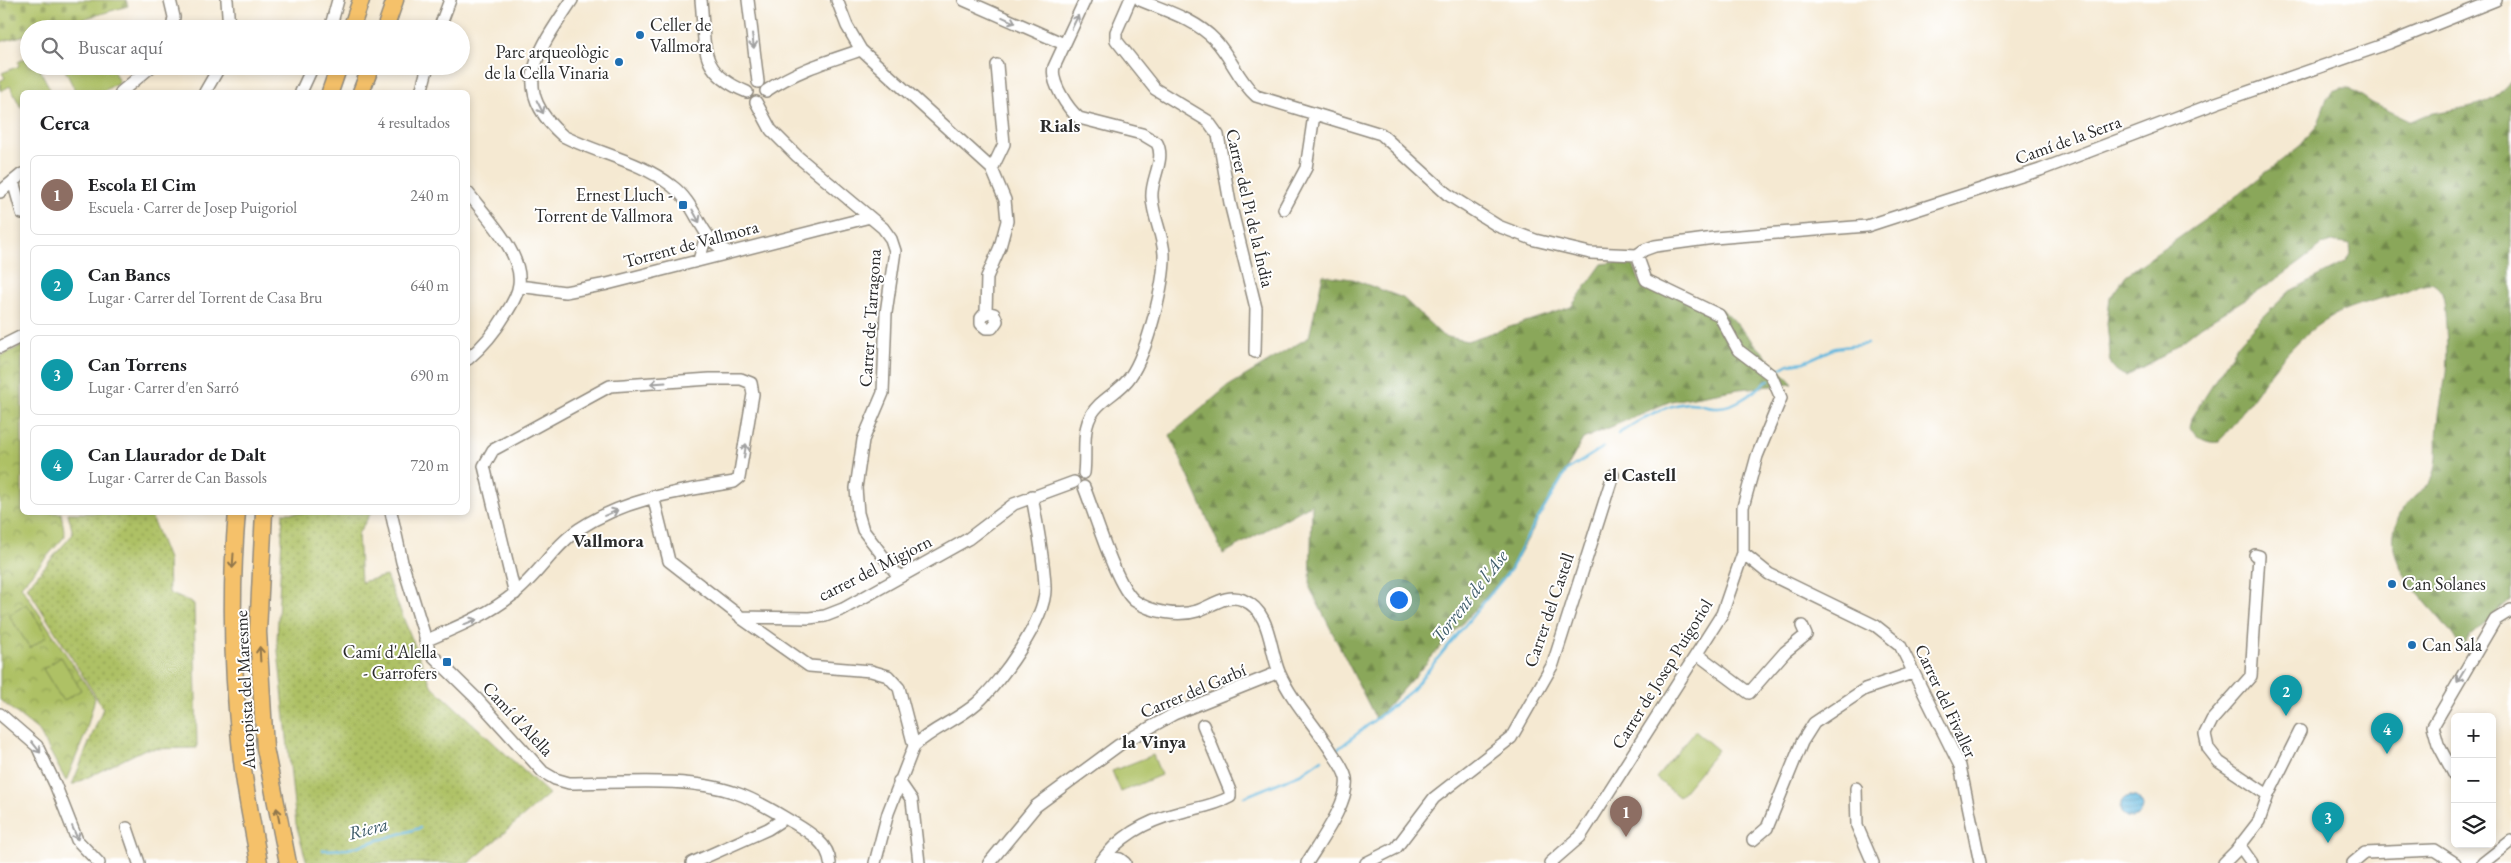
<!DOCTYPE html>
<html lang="es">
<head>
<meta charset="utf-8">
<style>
  :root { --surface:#fff; --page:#f2f2f2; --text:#202124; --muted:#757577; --line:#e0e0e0; --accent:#1f6fb2 }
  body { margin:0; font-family:"EB Garamond",serif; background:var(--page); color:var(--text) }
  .controls { position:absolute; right:15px; bottom:15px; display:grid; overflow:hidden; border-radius:8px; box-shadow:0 2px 8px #0003 }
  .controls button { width:45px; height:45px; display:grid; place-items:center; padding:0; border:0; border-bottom:1px solid var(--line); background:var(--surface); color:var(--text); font:25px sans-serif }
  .you { position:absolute; left:1398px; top:599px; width:18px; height:18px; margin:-12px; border:4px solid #fff; border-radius:50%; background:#1a73e8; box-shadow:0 0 0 8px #1a73e833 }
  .badge { display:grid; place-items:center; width:32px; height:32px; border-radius:50%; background:var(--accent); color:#fff; font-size:16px; font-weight:700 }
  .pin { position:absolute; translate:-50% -41px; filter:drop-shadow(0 1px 2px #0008) }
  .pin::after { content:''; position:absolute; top:26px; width:18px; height:15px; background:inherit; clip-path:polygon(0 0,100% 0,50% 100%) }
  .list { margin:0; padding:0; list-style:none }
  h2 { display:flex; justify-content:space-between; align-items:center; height:65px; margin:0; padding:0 20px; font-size:21px }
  h2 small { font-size:16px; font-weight:400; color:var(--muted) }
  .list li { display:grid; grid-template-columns:32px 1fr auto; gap:15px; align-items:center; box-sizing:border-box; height:80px; margin:0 10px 10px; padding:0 10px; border:1px solid var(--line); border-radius:8px }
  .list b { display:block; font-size:19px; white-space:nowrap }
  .list p { margin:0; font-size:16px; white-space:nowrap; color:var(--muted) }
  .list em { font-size:16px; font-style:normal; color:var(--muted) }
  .icon { flex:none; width:28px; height:28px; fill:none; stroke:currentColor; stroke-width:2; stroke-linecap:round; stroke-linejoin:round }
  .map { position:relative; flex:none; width:2511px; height:863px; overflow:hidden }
  .search { position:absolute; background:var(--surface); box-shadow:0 2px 8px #0003; left:20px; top:20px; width:450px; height:55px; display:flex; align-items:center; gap:12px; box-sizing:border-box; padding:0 18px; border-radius:28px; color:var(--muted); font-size:19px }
  .panel { position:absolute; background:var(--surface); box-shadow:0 2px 8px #0003; left:20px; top:90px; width:450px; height:425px; border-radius:8px }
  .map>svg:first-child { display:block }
</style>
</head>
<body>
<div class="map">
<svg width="2511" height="863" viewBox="0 0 2511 863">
  <defs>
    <pattern id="grass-dots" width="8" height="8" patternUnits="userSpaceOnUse" patternTransform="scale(1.25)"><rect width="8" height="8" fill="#aec165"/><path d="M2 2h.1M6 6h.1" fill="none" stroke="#8e9d53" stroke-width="1.8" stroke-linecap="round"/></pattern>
    <pattern id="forest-firs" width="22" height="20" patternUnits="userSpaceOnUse" patternTransform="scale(1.25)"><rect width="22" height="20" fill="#8aa75a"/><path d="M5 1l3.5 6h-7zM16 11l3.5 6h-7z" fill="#71884b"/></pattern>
    <pattern id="cemetery-stones" width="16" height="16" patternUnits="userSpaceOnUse" patternTransform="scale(1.25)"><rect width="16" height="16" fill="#aec165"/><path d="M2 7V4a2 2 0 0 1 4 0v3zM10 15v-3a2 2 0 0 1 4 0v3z" fill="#8e9d53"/></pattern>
    <pattern id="park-crowns" width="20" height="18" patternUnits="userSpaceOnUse" patternTransform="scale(1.25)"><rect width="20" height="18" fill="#aec165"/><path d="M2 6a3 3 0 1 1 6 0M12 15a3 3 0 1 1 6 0" fill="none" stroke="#8e9d53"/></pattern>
    <pattern id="water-rules" width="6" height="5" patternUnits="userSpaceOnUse" patternTransform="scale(1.25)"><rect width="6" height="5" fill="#62b8df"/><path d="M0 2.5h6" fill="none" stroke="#5196b5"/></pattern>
  </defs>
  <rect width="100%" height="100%" fill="#fff"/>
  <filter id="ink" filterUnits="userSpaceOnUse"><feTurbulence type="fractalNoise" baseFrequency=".02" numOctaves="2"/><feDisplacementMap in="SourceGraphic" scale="10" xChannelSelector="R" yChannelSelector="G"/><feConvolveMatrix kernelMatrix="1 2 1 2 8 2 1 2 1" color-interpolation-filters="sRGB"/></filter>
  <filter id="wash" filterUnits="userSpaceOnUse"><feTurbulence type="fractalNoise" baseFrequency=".0096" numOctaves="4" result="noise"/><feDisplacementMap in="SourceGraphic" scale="20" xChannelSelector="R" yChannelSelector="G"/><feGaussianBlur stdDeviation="1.12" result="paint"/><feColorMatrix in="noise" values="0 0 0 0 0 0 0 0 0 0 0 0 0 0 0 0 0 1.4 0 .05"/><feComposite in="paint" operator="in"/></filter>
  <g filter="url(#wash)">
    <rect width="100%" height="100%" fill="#f5e9d2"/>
    <path fill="url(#grass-dots)" stroke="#6c7648" d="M 68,513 L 150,513 L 168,559 L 169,593 L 194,604 L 197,748 L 145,749 L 72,785 L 103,708 L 27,587 L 73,534 Z
      M 283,513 L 371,513 L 358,534 L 361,582 L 386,576 L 431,685 L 549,794 L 469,863 L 307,863 L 296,824 L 277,641 Z"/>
    <path fill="url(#forest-firs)" stroke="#5a6942" d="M 2511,81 L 2511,599 L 2469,637 L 2461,649 C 2444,615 2409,594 2396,557 C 2389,536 2397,513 2412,498 C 2424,486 2429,490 2435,470 C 2439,455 2436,440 2438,425 C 2439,407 2444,390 2446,373 C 2448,349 2446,324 2444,301 C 2439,273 2421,285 2403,292 C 2380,300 2356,303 2334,315 C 2282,343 2256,398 2219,442 C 2206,444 2197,437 2189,428 L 2191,418 L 2238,344 L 2257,323 L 2290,291 L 2346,262 L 2351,254 L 2350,245 L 2332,242 L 2323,245 L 2268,285 L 2201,326 L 2164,355 L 2126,376 L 2117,372 L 2111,364 L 2107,323 L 2110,298 L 2126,275 L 2217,211 L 2301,145 L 2318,124 L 2327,98 L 2333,91 L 2341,88 L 2350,88 L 2372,103 L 2411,121 C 2417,119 2423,115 2429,114 C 2461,107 2490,109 2511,81 Z
      M 1631,260 L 1640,282 L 1723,310 L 1793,384 L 1739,389 L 1671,401 L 1583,439 L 1511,569 L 1376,719 L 1310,588 L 1312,504 L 1223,554 L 1170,435 L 1227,387 L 1309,337 L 1323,275 L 1352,279 L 1403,298 L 1443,336 L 1467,341 L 1571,307 L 1602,264 Z"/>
    <path fill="url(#cemetery-stones)" stroke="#6c7648" d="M 0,0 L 126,0 L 128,6 L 48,29 L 29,29 L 29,34 L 0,42 Z"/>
    <path fill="url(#park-crowns)" stroke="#6c7648" d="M 22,346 L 22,512 L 61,513 L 65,536 L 21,586 L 95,698 L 85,735 L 66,781 L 39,731 L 0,700 L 0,356 Z"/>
    <path fill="#aec165" stroke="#6c7648" d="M 26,58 L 29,66 L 38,66 L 50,89 L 47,92 L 22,92 L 21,108 L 10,86 L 1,91 L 0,81 L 5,78 L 2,73 L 19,66 L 18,62 Z
      M 63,66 L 111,66 L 119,82 L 102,92 L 76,92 Z
      M 27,604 L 47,636 L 30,648 L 9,615 Z
      M 61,657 L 81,690 L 63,701 L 43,669 Z
      M 1695,731 L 1718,750 L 1679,797 L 1656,778 Z
      M 1153,755 L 1161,775 L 1121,792 L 1112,771 Z"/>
    <path fill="url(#water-rules)" stroke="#467285" d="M2120 807a11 11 0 1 1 22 0a11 11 0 1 1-22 0Z"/>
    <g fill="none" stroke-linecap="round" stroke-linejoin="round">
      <path stroke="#62b8df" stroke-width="2.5" d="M 1780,369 L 1789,364 L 1804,362 L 1835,348 L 1867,344
        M 1618,434 C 1638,421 1663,405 1688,403 C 1698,402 1708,408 1719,407 C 1738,406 1754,391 1769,380
        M 1338,749 L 1411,691 L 1511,569 L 1524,542 L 1567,470 L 1604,447
        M 1244,797 L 1302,773 L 1322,759
        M 323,850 L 348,849 L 420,828"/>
    </g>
  </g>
  <g filter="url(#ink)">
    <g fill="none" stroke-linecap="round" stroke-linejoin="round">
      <g stroke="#908a7e" stroke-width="14">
        <path id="minor" d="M 170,0 L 174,17 L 172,29
          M 227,0 L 229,29
          M 572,0 C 540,49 507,87 563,136 C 599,154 640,161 672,186 C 699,206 698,238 728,252
          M 701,0 C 706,46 697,72 747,92
          M 748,0 L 758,82
          M 837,0 L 847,26 L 861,50 L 992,169 L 1004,144 L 997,65
          M 964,0 L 1064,44
          M 1130,0 L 1116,32 L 1116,40 L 1155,89 L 1208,121 L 1218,135 L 1230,203 L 1256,308 L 1255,352
          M 1140,0 C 1166,11 1195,19 1215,40 C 1231,57 1238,80 1256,96 L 1381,134 L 1447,194 L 1498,226 L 1535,240 L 1590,253 L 1637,255
          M 330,29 L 338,0
          M 439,29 L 450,0
          M 766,91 C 795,71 828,61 861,50
          M 121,92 L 152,66
          M 205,92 L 220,66
          M 301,92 L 313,66
          M 421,92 L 428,66
          M 756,102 L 771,130 L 797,156 L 883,228 L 891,239 L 895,251 L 886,313 L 883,393 L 863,440 L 856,488 L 858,513 L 863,530 L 899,577
          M 13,181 L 22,213
          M 0,192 L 22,174
          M 468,193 C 486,216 523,254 519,284 C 518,295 511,306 505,315 C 495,332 482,347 468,359
          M 1284,209 L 1306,168 L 1314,115
          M 1637,255 L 1644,250 L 1655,246 L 1714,238 L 1867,226 L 2040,170 L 2216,103 L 2389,43 L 2496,0
          M 699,260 L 706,236
          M 519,286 L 565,292 L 607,284 L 870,217
          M 986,312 L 981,318 L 981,324 L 986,328 L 992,328 L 997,321 L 994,314 L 986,312 L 987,277 L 1000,247 L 1007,221 L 1005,200 L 992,169
          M 0,347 L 22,336
          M 1084,473 C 1087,449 1079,424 1099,405 C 1109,395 1122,389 1130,377 C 1147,353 1165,283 1164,254 C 1163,235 1153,217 1152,198 C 1150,180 1166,160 1157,143 L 1142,134 L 1079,118 C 1068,109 1050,82 1054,67 L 1085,0
          M 1084,487 C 1094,511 1116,587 1135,601 C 1151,612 1178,617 1197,611 C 1212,606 1227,593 1243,600 C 1271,611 1269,648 1279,672 C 1292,702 1316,726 1333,754 C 1338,761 1344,770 1346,778 C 1350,801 1319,843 1307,863
          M 653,496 L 669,561 L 741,617 L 809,618 L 825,616 L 843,609 L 968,539 L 1014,504 L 1074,482
          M 391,512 L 402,562 L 430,653 L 477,699 L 543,772 L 555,779 L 569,783 C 621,783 687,776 736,793 C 757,800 775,812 794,823 C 809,832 829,844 830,863
          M 1743,553 L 1769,574 L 1876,626 L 1900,645 L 1960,766 L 1980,863
          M 2255,555 L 2259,556 L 2251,676 L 2212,720 L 2205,734 L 2208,748 L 2219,762 L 2268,795
          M 741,618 L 809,666 L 871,671 L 888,676 L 899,688 L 914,746 L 888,813 L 875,863
          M 425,641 C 457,627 488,615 515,593 C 539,574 554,546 579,529 C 626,498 681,491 734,482 L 739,478 L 753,394 L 751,383 L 741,379 L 710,379 L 610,386 L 493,450 L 484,466 L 515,594
          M 1697,654 L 1749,693 L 1785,652 L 1806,635 L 1802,626
          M 0,714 L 37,746 L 55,784 L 77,840 L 99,863
          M 914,746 C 933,728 958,720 977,703 C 1000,683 1047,618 1045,587 C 1044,557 1037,526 1032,496
          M 2455,776 L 2438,744 L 2433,726 L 2495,620 L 2511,610
          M 899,781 L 912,800 L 919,863
          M 1856,788 L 1857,826 L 1873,863
          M 127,828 L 139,863
          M 1753,840 L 1767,828 L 1802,742 L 1814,723 L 1865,689 L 1912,673
          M 2240,846 L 2252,863
          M 1105,857 L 1120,859 L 1125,863
          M 692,863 L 768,829 L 785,818
          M 989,863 L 1036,806 L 1119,745 L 1174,714 L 1279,672
          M 1100,863 C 1119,836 1146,821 1178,813 C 1196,808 1214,806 1230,797 L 1230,791 L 1203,725
          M 1366,863 L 1396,848 L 1434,798 L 1511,738 L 1553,664 L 1613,475
          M 1550,863 L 1580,837 L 1722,614 L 1743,553 L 1743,507 L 1757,456 L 1781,398 L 1771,375 L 1738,350 L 1719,315 L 1646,280 L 1637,255
          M 2224,863 L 2235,852 L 2259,821 L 2268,795 L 2300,731
          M 2353,863 L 2365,853 L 2435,850 L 2455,863
          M 2483,863 L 2511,841"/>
      </g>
      <g stroke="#908a7e" stroke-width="19">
        <path id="highway" d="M 351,29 L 361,0
          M 385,29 L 395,0
          M 330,92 L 339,66
          M 361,92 L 371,66
          M 237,512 C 230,592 232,671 241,751 C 244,788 253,826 259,863
          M 264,512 L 258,632 L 265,748 L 288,863"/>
      </g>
      <use href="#minor" stroke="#fff" stroke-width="11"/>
      <use href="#highway" stroke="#f5c16b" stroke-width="16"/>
    </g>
    <defs><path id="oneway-shaft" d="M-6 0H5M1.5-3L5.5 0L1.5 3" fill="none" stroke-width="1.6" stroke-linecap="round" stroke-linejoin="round" transform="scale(1.25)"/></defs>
    <g stroke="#a0a0a0">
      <use href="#oneway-shaft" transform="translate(1009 20) rotate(24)"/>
      <use href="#oneway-shaft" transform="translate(1075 22) rotate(-64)"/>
      <use href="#oneway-shaft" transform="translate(753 41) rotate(83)"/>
      <use href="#oneway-shaft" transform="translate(540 107) rotate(63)"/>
      <use href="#oneway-shaft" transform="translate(696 216) rotate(61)"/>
      <use href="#oneway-shaft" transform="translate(658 383) rotate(176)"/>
      <use href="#oneway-shaft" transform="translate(745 451) rotate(-82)"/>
      <use href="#oneway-shaft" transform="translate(611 513) rotate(-23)"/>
      <use href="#oneway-shaft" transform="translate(470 622) rotate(-23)"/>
      <use href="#oneway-shaft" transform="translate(2461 676) rotate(121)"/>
      <use href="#oneway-shaft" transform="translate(36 747) rotate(52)"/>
      <use href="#oneway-shaft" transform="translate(75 833) rotate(67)"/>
    </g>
    <g stroke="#90764b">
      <use href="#oneway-shaft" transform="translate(233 561) rotate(94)"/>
      <use href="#oneway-shaft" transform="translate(260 654) rotate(-93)"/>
      <use href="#oneway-shaft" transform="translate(278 815) rotate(-101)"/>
    </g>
  </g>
  <g fill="#1f6fb2" stroke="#fff" stroke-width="2">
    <circle cx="640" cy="35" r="5"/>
    <circle cx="619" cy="62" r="5"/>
    <rect x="678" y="200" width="10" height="10" rx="2.5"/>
    <circle cx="2392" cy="584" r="5"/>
    <circle cx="2412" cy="645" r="5"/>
    <rect x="442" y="657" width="10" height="10" rx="2.5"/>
  </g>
  <g text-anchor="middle" stroke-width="4" stroke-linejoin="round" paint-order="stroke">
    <g font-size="18" fill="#2b2b2b" stroke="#fff" text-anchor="start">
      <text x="650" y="31">Celler de<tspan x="650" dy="21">Vallmora</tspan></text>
      <text x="609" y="58" text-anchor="end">Parc arqueològic<tspan x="609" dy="21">de la Cella Vinaria</tspan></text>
      <text x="673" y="201" text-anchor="end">Ernest Lluch -<tspan x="673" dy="21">Torrent de Vallmora</tspan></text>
      <text x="2402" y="590">Can Solanes</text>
      <text x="2422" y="651">Can Sala</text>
      <text x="437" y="658" text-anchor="end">Camí d'Alella<tspan x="437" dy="21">- Garrofers</tspan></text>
    </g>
    <g font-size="18" fill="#2b2b2b" stroke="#fff">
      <text transform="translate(2068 140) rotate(-20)" y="6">Camí de la Serra</text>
      <text transform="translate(1250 208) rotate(77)" y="6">Carrer del Pi de la Índia</text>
      <text transform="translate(691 244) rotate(-15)" y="6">Torrent de Vallmora</text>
      <text transform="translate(870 318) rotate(-86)" y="6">Carrer de Tarragona</text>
      <text transform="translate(875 568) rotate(-27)" y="6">carrer del Migjorn</text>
      <text transform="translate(1549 610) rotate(-71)" y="6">Carrer del Castell</text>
      <text transform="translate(1662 674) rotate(-58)" y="6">Carrer de Josep Puigoriol</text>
      <text transform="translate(245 690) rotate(-93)" y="6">Autopista del Maresme</text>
      <text transform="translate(1193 691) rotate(-23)" y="6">Carrer del Garbí</text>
      <text transform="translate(1946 701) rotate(65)" y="6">Carrer del Fivaller</text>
      <text transform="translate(518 719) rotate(47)" y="6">Camí d'Alella</text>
    </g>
    <g font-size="19" font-weight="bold" fill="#2b2b2b" stroke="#fff">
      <text x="1060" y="132">Rials</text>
      <text x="1640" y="481">el Castell</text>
      <text x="608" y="547">Vallmora</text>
      <text x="1154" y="748">la Vinya</text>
    </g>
    <g font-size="19" font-style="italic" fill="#3e5c6a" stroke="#fff">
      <text transform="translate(1469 596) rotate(-52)" y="7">Torrent de l'Ase</text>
      <text transform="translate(368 828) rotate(-15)" y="7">Riera</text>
    </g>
  </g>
</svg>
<div class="controls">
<button>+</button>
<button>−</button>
<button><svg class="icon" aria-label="layers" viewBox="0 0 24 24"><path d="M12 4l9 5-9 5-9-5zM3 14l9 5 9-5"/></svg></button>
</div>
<div class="you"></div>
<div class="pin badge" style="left:1626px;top:837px;background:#8d6e63">1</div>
<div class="pin badge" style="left:2286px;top:716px;background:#0f9aa8">2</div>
<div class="pin badge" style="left:2328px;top:843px;background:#0f9aa8">3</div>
<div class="pin badge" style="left:2387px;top:754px;background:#0f9aa8">4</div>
<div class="search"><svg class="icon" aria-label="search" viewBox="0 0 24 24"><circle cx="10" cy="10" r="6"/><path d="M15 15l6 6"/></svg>Buscar aquí</div>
<section class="panel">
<h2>Cerca<small>4 resultados</small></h2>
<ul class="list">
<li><span class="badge" style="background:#8d6e63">1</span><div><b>Escola El Cim</b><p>Escuela · Carrer de Josep Puigoriol</p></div><em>240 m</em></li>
<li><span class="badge" style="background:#0f9aa8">2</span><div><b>Can Bancs</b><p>Lugar · Carrer del Torrent de Casa Bru</p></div><em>640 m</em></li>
<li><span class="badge" style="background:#0f9aa8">3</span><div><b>Can Torrens</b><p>Lugar · Carrer d'en Sarró</p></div><em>690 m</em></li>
<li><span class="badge" style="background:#0f9aa8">4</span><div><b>Can Llaurador de Dalt</b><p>Lugar · Carrer de Can Bassols</p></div><em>720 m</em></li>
</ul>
</section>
</div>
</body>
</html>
